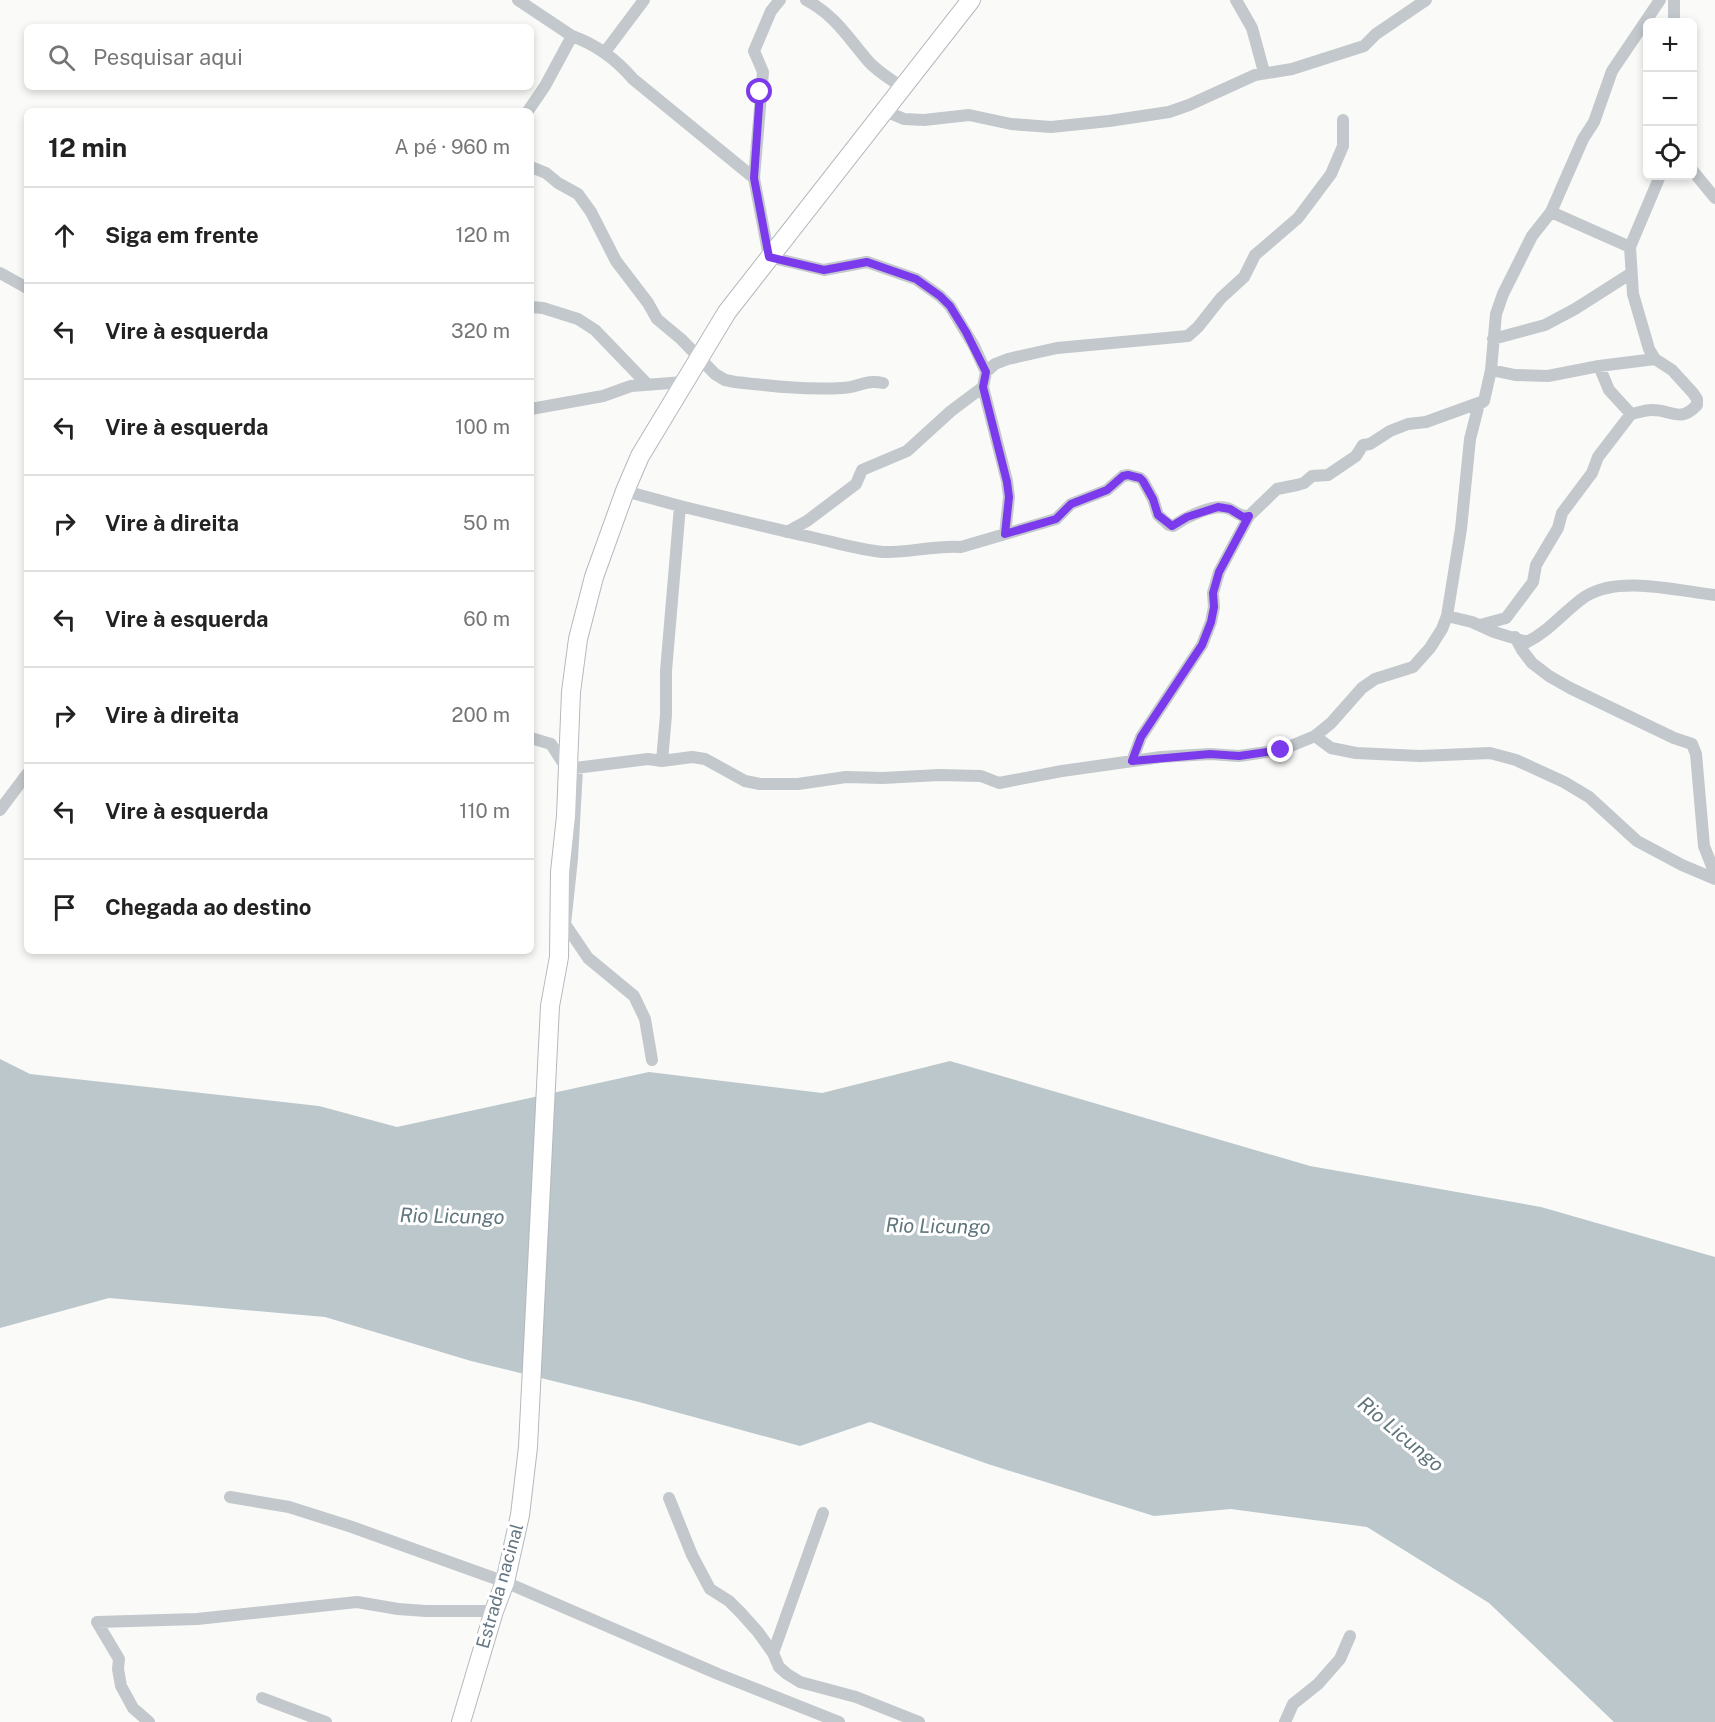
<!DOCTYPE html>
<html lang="pt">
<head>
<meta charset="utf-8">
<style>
  :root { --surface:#fff; --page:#f2f2f2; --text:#222; --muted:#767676; --line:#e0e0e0 }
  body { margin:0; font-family:"Public Sans",sans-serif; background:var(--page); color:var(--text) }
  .controls { position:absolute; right:18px; top:18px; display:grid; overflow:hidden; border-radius:9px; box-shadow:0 3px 9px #0003 }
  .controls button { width:54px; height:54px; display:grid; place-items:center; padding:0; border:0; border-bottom:2px solid var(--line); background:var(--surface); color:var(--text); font:30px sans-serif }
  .stop { position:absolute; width:18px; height:18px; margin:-14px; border:4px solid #7c3aed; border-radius:50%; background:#fff }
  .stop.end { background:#7c3aed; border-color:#fff; box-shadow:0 2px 6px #0008 }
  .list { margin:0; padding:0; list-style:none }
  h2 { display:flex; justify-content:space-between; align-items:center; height:78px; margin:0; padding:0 24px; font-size:26px }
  h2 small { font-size:20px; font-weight:400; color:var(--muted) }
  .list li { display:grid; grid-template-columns:39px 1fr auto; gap:18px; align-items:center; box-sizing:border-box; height:96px; padding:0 24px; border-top:2px solid var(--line) }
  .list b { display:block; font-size:22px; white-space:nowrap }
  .list em { font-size:20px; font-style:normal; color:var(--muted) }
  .icon { flex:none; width:33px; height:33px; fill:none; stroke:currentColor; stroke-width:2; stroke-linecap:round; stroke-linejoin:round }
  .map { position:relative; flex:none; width:1715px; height:1722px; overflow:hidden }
  .search { position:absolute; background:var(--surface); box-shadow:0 3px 9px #0003; left:24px; top:24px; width:510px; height:66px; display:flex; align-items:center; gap:15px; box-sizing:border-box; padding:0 21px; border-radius:9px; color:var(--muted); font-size:22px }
  .panel { position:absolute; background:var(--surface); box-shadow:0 3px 9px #0003; left:24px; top:108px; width:510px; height:846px; border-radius:9px }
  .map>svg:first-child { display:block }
</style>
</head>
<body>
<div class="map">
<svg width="1715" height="1722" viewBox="0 0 1715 1722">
  <rect width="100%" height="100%" fill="#fafaf8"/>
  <path fill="#bbc7cb" d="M 0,1059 L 30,1074 L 319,1106 L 397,1127 L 649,1072 L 822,1093 L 950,1061 L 1310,1166 L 1541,1207 L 1715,1257 L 1715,1722 L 1614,1722 L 1489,1603 L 1367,1527 L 1231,1509 L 1154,1516 L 988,1464 L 870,1422 L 800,1446 L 639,1402 L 471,1361 L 325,1317 L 109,1298 L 0,1328 Z"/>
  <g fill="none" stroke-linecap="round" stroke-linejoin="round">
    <g stroke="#b4b9bd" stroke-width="20">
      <path id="highway" d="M 461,1722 L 494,1611 L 505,1582 L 520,1515 L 528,1447 L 550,1006 L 559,957 L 560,872 L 566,816 L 571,692 L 578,639 L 594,577 L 625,491 L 640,456 L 727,312 L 971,0"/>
    </g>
    <path stroke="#c3c8cc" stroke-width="12" d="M 518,0 L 572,36
      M 806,0 C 835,15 848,38 869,62 C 878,72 892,80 903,88
      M 1236,0 L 1252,28 L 1264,72
      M 1674,22 L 1674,0
      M 605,52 L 644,0
      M 528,111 L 545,86 L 572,36 C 597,45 616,59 633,79 L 754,178 L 769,257 L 824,270 L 867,262 L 916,279 L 940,296 L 950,306 L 974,346 L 986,372
      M 885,111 L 904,119 L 924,120 L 969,115 L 1011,124 L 1051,127 L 1109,121 L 1169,112 L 1189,105 L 1255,75 L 1292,69 L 1364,46 L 1376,34 L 1426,0
      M 531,167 L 546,173 L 558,183 L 578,194 L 591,212 L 616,261 L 648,303 L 657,319 L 681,339 L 715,374 L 725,380 L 735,382 C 771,386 807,390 842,388 C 859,388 864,379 883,383
      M 1692,170 L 1715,198
      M 754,178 L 763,72 L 754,51 L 771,11 L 780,0
      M 1551,212 L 1630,247
      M 0,273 L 27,288
      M 531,307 L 543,308 L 578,319 L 595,330 L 647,384
      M 1493,339 L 1545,325 L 1575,309 L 1630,274
      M 1599,366 L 1609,390 L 1631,414 C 1638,413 1645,410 1651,410 C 1672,409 1679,424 1697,405 L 1697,399 L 1693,393 L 1672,370 L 1655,359 L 1649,349 L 1633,294 L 1630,247 L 1660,176
      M 1491,370 L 1515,375 L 1548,376 L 1599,366 L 1655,359
      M 531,409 L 603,396 L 631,386 L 684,382
      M 625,491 L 680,506
      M 787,532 L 807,521 L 856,484 L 862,470 L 907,451 L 951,411 L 983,387
      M 1005,534 L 1009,497 L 1007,481 L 983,387 L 986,372 L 995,364 L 1008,359 L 1057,348 L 1188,336 L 1198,327 L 1221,298 L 1244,277 L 1255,255 L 1298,218 L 1331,174 L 1343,146 L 1343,120
      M 1447,616 L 1461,529 L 1470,439 L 1479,404 L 1484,401 L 1491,370 L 1496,314 L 1503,294 L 1532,236 L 1551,212 L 1583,139 L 1594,122 L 1612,71 L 1660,0
      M 1480,625 L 1506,618 L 1533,582 L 1536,565 L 1558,528 L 1562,513 L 1592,473 L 1598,457 L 1631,414
      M 1515,637 L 1522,650 L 1532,663 L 1549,676 L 1570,688 L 1674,738 L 1692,744 L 1696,754 L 1704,846 L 1715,874
      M 1315,736 L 1331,748 L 1356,753 L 1420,756 L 1490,753 L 1516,760 L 1564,782 L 1589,797 L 1637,841 L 1682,865 L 1715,879
      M 531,738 L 551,744 L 567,769 L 648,759 L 662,761 L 692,757 L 705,759 L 745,781 L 760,784 L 798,784 L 846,777 L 883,778 L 939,775 L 981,776 L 999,783 L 1062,771 L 1161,757 L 1210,754 L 1239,756 L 1281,750 L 1315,736 L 1331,723 L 1362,688 L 1375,679 L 1413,667 L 1430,648 L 1442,629 L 1447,616 L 1472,622 L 1494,632 L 1527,642 C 1550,631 1565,610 1586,596 C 1620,575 1678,591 1715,595
      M 662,761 L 666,715 L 666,671 L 680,506 C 725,517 770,528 815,538 C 837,543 860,550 883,552 C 909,553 935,545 961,547 L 1056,519 L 1071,504 L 1107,490 L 1123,476 L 1128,475 L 1140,478 L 1143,481 L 1153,499 L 1158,515 L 1169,525 L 1173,526 C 1186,517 1212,504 1227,508 C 1236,511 1239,517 1249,516 L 1277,489 L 1297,485 L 1304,483 L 1312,476 L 1328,475 L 1356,456 L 1363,445 L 1370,444 L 1390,431 L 1408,424 L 1426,422 L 1484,401
      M 1132,761 L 1141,737 L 1202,645 L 1211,622 L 1214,607 L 1213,593 L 1219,572 L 1249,516
      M 577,769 L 572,859 L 565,924 L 588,958 L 634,996 L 645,1019 L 652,1060
      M 0,810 L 27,774
      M 230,1497 L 289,1507 L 352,1527 L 505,1582 L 718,1674 L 839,1722
      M 669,1498 L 692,1555 L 710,1589 L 729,1601 L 741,1613 L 758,1632 L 773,1653 L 779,1667 L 787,1674 L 800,1682 L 856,1697 L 919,1722
      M 97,1622 L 197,1619 L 357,1602 L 398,1609 L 426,1611 L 494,1611
      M 97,1622 L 119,1659 L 118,1669 L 121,1686 L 133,1708 L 149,1722
      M 773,1653 L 823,1513
      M 262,1698 L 326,1722
      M 1285,1722 L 1293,1704 L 1318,1684 L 1340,1659 L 1350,1636"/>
    <use href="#highway" stroke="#fff" stroke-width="18"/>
  </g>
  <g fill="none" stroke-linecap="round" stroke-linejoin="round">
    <path stroke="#7c3aed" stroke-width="8" d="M 760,92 L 754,178 L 769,257 L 824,270 L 867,262 L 916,279 L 940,296 L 950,306 L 966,332 L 986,372 L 983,387 L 1007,482 L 1009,497 L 1005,534 L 1056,519 L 1071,504 L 1107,490 L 1123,476 L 1128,475 L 1140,478 L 1143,481 L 1153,499 L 1158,515 L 1172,526 L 1187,517 L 1218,507 L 1230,509 L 1243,517 L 1249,516 L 1219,572 L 1213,593 L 1214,607 L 1211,622 L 1202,645 L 1141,737 L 1132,761 L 1210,754 L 1239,756 L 1281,750"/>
  </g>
  <g text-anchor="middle" stroke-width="6" stroke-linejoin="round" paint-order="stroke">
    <g font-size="18" fill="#657683" stroke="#fff">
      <text transform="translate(500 1586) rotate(-74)" y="6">Estrada nacinal</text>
    </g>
    <g font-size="20" font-style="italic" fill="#60757c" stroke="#fff">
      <text transform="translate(452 1216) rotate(1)" y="7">Rio Licungo</text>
      <text transform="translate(938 1226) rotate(1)" y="7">Rio Licungo</text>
      <text transform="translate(1401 1434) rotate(40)" y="7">Rio Licungo</text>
    </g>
  </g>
</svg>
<div class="controls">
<button>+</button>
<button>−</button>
<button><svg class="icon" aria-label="locate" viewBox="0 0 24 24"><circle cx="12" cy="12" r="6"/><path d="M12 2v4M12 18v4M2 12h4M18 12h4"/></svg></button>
</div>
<div class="stop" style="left:760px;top:92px"></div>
<div class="stop end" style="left:1281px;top:750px"></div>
<div class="search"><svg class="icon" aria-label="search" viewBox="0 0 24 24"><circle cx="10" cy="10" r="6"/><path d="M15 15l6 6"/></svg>Pesquisar aqui</div>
<section class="panel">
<h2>12 min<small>A pé · 960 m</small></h2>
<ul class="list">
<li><svg class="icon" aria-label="ahead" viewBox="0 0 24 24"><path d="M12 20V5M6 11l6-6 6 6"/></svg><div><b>Siga em frente</b></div><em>120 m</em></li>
<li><svg class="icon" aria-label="left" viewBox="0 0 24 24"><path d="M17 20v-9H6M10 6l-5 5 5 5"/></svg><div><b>Vire à esquerda</b></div><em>320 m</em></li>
<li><svg class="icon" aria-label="left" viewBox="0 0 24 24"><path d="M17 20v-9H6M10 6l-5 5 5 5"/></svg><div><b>Vire à esquerda</b></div><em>100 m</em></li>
<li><svg class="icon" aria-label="right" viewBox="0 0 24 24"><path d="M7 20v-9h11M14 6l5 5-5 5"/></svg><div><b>Vire à direita</b></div><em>50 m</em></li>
<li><svg class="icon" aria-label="left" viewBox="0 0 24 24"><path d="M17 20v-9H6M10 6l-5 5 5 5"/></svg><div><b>Vire à esquerda</b></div><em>60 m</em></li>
<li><svg class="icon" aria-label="right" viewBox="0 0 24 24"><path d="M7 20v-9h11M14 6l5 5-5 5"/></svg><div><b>Vire à direita</b></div><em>200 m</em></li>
<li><svg class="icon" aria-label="left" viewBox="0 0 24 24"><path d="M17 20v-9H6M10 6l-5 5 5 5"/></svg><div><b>Vire à esquerda</b></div><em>110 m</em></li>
<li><svg class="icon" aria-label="arrive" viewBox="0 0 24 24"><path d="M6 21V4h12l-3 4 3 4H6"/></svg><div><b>Chegada ao destino</b></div></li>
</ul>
</section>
</div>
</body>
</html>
